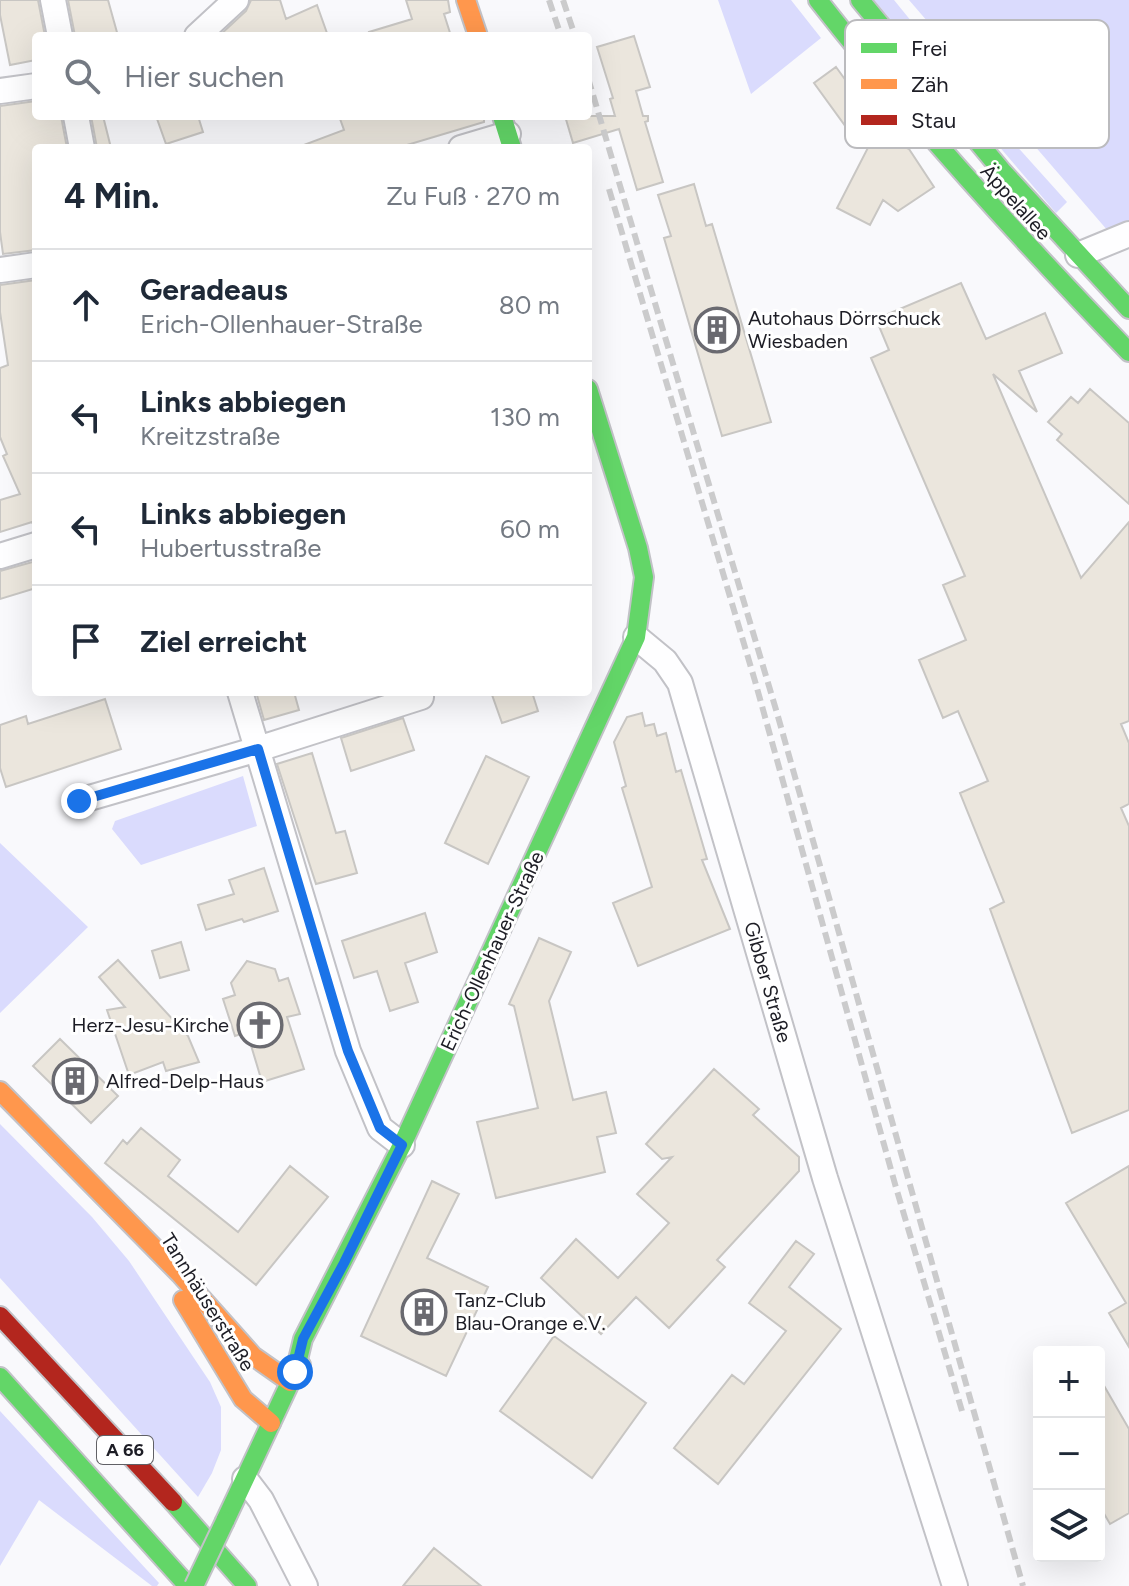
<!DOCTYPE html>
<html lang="de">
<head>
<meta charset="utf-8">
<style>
  :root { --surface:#fff; --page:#f6f6f7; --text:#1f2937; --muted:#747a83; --line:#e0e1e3 }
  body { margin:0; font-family:Figtree,sans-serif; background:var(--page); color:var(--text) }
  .controls { position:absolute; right:24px; bottom:24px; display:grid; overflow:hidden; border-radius:8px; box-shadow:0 8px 32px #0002 }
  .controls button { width:72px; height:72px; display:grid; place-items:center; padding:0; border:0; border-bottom:2px solid var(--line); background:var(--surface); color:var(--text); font:40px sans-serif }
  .stop { position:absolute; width:24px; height:24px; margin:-18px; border:6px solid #1a73e8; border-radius:50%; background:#fff }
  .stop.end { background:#1a73e8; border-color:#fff; box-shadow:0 2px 8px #0008 }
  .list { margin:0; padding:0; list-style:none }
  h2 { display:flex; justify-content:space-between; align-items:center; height:104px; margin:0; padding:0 32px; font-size:34px }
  h2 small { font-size:26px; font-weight:400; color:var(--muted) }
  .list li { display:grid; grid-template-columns:52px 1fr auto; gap:24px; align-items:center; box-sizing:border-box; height:112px; padding:0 32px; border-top:2px solid var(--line) }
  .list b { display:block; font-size:30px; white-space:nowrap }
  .list p { margin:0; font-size:26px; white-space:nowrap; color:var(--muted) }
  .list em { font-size:26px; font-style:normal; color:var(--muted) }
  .icon { flex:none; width:44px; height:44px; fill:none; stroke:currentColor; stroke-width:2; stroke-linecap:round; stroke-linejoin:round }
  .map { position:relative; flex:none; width:1129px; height:1586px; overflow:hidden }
  .search { position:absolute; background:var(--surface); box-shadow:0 8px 32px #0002; left:32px; top:32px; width:560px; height:88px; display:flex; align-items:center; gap:20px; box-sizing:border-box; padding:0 28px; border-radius:8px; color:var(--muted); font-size:30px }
  .panel { position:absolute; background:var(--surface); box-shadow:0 8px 32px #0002; left:32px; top:144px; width:560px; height:552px; border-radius:8px }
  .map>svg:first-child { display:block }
</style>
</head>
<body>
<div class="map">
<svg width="1129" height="1586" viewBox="0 0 1129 1586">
  <rect width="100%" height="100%" fill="#f9f9fc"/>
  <path fill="#dadbfd" d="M 718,0 L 791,0 L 821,38 L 751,94 Z
    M 874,0 L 894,0 L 978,103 L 1067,202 L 1056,213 Z
    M 909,0 L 1129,0 L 1129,223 L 1108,231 Z
    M 243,776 L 257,826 L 141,865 L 112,829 L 115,821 Z
    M 0,843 L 88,927 L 0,1013 Z
    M 0,1124 L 92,1217 L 129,1261 L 210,1382 L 221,1407 L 221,1450 L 212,1473 L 198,1497 L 0,1278 Z
    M 0,1411 L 159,1583 L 157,1586 L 152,1586 L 39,1500 L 0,1566 Z"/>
  <path fill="#ebe6dd" stroke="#c8c6c3" stroke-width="2" d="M 0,0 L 38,0 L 45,36 L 36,36 L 36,60 L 10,65 L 0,15 Z
    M 68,0 L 108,0 L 118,36 L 75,36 Z
    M 251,0 L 280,0 L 286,19 L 317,5 L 328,36 L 219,36 L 246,11 Z
    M 406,0 L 448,0 L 450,12 L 444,14 L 451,36 L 370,36 L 369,32 L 412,19 Z
    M 634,36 L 650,87 L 636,91 L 643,116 L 648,116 L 648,121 L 645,122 L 663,182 L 637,190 L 619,129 L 573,143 L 565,116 L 615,116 L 610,99 L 613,98 L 597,47 Z
    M 836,67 L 868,111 L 846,127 L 814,83 Z
    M 36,101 L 36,116 L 61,116 L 67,148 L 36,148 L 36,250 L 3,254 L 0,232 L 0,106 Z
    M 91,116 L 103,116 L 111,148 L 97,148 Z
    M 156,116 L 198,116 L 203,132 L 166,144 Z
    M 339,116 L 484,116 L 484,122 L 397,148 L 302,148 L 301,146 L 344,130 Z
    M 876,132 L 909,149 L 934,187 L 898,211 L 883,200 L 870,225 L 837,208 Z
    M 694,184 L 706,226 L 712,224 L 771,422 L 722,436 L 664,238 L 671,236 L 658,195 Z
    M 36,280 L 36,530 L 32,522 L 0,532 L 0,500 L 20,494 L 3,456 L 7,454 L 0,437 L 0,368 L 8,365 L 0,312 L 0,285 Z
    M 961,283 L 986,339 L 1045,313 L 1062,353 L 1019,371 L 1037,412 L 993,374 L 1081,578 L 1129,522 L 1129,721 L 1121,724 L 1129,743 L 1129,804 L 1121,808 L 1129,826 L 1129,1110 L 1072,1133 L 990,909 L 1004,902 L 960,793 L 988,781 L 958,711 L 943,718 L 919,660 L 966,640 L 943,585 L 965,576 L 871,358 L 889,350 L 876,319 Z
    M 1090,389 L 1129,423 L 1129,504 L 1057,440 L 1062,434 L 1048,422 L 1071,397 L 1078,403 Z
    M 36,561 L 36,588 L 0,599 L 0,571 Z
    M 256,692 L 294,692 L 299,710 L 264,720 Z
    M 491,692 L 532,692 L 538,711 L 502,723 Z
    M 105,699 L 121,749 L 6,787 L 0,768 L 0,725 L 26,716 L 28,724 Z
    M 642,713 L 645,726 L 654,724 L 657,736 L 666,733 L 676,772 L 681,770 L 707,859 L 702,860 L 730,929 L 638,966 L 613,903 L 652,887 L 622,788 L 626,786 L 614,742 L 627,717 Z
    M 403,718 L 414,750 L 351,771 L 341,738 Z
    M 312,753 L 336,833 L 345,831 L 357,873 L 316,884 L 277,764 Z
    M 486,756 L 529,777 L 488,864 L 445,843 Z
    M 264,868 L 278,911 L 244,922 L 242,919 L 206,930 L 198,905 L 234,894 L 229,880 Z
    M 425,913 L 437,952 L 405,963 L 418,1002 L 390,1011 L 377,971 L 354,978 L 342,941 Z
    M 539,938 L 571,952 L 549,1001 L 573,1100 L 606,1092 L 616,1133 L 597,1137 L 605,1172 L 496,1198 L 477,1122 L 538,1108 L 514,1006 L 509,1004 Z
    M 181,942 L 189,970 L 160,978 L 152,951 Z
    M 118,960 L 188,1036 L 199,1062 L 166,1071 L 163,1062 L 129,1075 L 107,1010 L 125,1007 L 99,977 Z
    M 247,961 L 275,969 L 279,981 L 288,978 L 300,1014 L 287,1017 L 304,1069 L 262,1082 L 247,1032 L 235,1036 L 223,999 L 235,995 L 231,983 Z
    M 60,1039 L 118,1096 L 91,1123 L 33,1066 Z
    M 714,1069 L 759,1109 L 753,1115 L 799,1157 L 799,1171 L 717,1260 L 725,1267 L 669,1328 L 636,1297 L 601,1334 L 541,1278 L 576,1239 L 618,1278 L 669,1223 L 637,1194 L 672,1157 L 662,1159 L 646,1144 Z
    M 141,1128 L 180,1160 L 168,1176 L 238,1232 L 290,1166 L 328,1197 L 256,1285 L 105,1163 L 123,1140 L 127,1144 Z
    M 1129,1166 L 1129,1347 L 1109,1313 L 1126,1303 L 1066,1203 Z
    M 432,1181 L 459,1194 L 427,1258 L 488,1287 L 446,1376 L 361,1336 Z
    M 796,1241 L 814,1254 L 789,1287 L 841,1329 L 718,1484 L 674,1448 L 732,1375 L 744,1384 L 786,1331 L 749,1303 Z
    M 554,1336 L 646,1403 L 592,1478 L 500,1411 Z
    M 1099,1377 L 1129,1429 L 1129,1513 L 1110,1524 L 1099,1505 Z
    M 434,1548 L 481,1586 L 403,1586 Z"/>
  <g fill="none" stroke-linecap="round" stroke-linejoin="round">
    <g stroke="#c2c2c7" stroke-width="28">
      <path id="street" d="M 53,0 L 60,36
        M 197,36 L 236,0
        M 0,91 L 36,86
        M 76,116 L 82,148
        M 461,148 L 508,134
        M 1078,255 L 1129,234
        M 0,270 L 36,265
        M 0,556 L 36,545
        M 636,637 L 665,661 L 680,683 L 825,1178 L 955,1586
        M 240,692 L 348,1051 L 380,1128 L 402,1145
        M 79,801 L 258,749 L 421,697
        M 245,1479 L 261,1500 L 305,1586"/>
    </g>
    <g stroke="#c2c2c7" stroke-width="22">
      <path id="fast" d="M 818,0 C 915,124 1020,239 1129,352
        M 860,0 L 1002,171 L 1129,309
        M 502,116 L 512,148
        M 295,1372 L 303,1339 L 402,1145 L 636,637 L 644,577 L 638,548 L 588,389
        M 0,1377 L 188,1586
        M 173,1502 L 247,1586
        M 225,1521 L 295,1372 L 301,1365"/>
    </g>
    <g stroke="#c2c2c7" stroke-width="22">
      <path id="slow" d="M 466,0 L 478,36
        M 0,1091 L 180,1274 L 253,1356 L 290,1382
        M 183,1300 L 243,1399 L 271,1423"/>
    </g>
    <g stroke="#c2c2c7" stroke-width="22">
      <path id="jam" d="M 0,1316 L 173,1502"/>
    </g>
    <use href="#street" stroke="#fefeff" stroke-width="24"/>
    <use href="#fast" stroke="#63d668" stroke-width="18"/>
    <use href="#slow" stroke="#ff974d" stroke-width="18"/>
    <use href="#jam" stroke="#b3261e" stroke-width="18"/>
    <path stroke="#cbcbcc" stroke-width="6" stroke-dasharray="12 6" stroke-linecap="butt" d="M 549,0 L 561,36
      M 563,0 L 575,36
      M 588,78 L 777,713 L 1023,1586
      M 609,189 L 755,681 L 895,1184 L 962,1411"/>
    <g stroke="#c2c2c7" stroke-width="22" stroke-linecap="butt">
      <path id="fast-bridge" d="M 194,1586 L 225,1521"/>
    </g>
    <use href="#fast-bridge" stroke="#63d668" stroke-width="18"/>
  </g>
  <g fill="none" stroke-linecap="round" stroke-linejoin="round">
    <path stroke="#1a73e8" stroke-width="10" d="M 79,801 L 258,749 L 348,1051 L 380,1128 L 402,1145 L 344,1263 L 303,1339 L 295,1372"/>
  </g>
  <defs>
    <g id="building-ring" transform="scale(2.3)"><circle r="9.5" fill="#fff" stroke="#6a6a70" stroke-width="1.5"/><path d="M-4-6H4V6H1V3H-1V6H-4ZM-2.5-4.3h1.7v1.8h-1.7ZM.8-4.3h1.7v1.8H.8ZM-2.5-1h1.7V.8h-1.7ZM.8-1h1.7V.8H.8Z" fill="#6a6a70"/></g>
    <g id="church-ring" transform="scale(2.3)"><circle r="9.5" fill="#fff" stroke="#6a6a70" stroke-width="1.5"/><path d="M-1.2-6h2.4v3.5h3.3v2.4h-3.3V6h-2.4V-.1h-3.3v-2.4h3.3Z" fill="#6a6a70"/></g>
  </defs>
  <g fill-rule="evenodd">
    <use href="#building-ring" x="717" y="330"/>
    <use href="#church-ring" x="260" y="1025"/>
    <use href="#building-ring" x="75" y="1081"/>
    <use href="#building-ring" x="424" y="1312"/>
  </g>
  <g text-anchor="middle" stroke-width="6" stroke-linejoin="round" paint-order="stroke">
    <rect fill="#fff" stroke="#616166" stroke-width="2" x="97" y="1436" width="56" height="28" rx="6"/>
    <g font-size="18" font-weight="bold" fill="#1d1d25">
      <text x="125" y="1456">A 66</text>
    </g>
    <g font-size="20" fill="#1d1d25" stroke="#fff">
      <text transform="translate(1016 202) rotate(48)" y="7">Äppelallee</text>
      <text transform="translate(492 951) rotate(-65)" y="7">Erich-Ollenhauer-Straße</text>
      <text transform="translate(768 982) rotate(74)" y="7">Gibber Straße</text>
      <text transform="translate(208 1302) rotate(58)" y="7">Tannhäuserstraße</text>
    </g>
    <g font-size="20" fill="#1d1d25" stroke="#fff" text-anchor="start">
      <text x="748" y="325">Autohaus Dörrschuck<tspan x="748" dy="23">Wiesbaden</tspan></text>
      <text x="229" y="1032" text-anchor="end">Herz-Jesu-Kirche</text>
      <text x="106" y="1088">Alfred-Delp-Haus</text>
      <text x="455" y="1307">Tanz-Club<tspan x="455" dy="23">Blau-Orange e.V.</tspan></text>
    </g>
  </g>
  <rect x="845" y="20" width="264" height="128" rx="12" fill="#fff" stroke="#bbbbbe" stroke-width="2"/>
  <rect x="861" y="43" width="36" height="10" fill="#63d668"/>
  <rect x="861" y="79" width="36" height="10" fill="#ff974d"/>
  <rect x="861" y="115" width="36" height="10" fill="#b3261e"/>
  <g font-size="22" fill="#1d1d25">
    <text x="911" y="56">Frei</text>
    <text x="911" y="92">Zäh</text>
    <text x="911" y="128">Stau</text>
  </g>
</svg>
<div class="controls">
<button>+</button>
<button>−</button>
<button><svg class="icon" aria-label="layers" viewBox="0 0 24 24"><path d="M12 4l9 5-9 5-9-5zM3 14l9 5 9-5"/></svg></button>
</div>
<div class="stop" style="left:295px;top:1372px"></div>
<div class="stop end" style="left:79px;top:801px"></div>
<div class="search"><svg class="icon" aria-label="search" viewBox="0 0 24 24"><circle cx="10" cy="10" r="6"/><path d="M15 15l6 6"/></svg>Hier suchen</div>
<section class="panel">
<h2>4 Min.<small>Zu Fuß · 270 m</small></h2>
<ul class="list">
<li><svg class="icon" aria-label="ahead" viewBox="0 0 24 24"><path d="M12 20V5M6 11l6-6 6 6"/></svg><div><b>Geradeaus</b><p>Erich-Ollenhauer-Straße</p></div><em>80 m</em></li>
<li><svg class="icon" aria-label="left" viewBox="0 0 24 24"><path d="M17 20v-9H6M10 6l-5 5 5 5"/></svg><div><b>Links abbiegen</b><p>Kreitzstraße</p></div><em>130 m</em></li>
<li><svg class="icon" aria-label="left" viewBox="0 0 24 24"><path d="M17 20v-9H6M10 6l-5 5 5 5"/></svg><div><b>Links abbiegen</b><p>Hubertusstraße</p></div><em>60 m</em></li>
<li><svg class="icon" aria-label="arrive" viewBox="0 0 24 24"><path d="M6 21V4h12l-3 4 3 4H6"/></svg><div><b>Ziel erreicht</b></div></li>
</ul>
</section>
</div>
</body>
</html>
